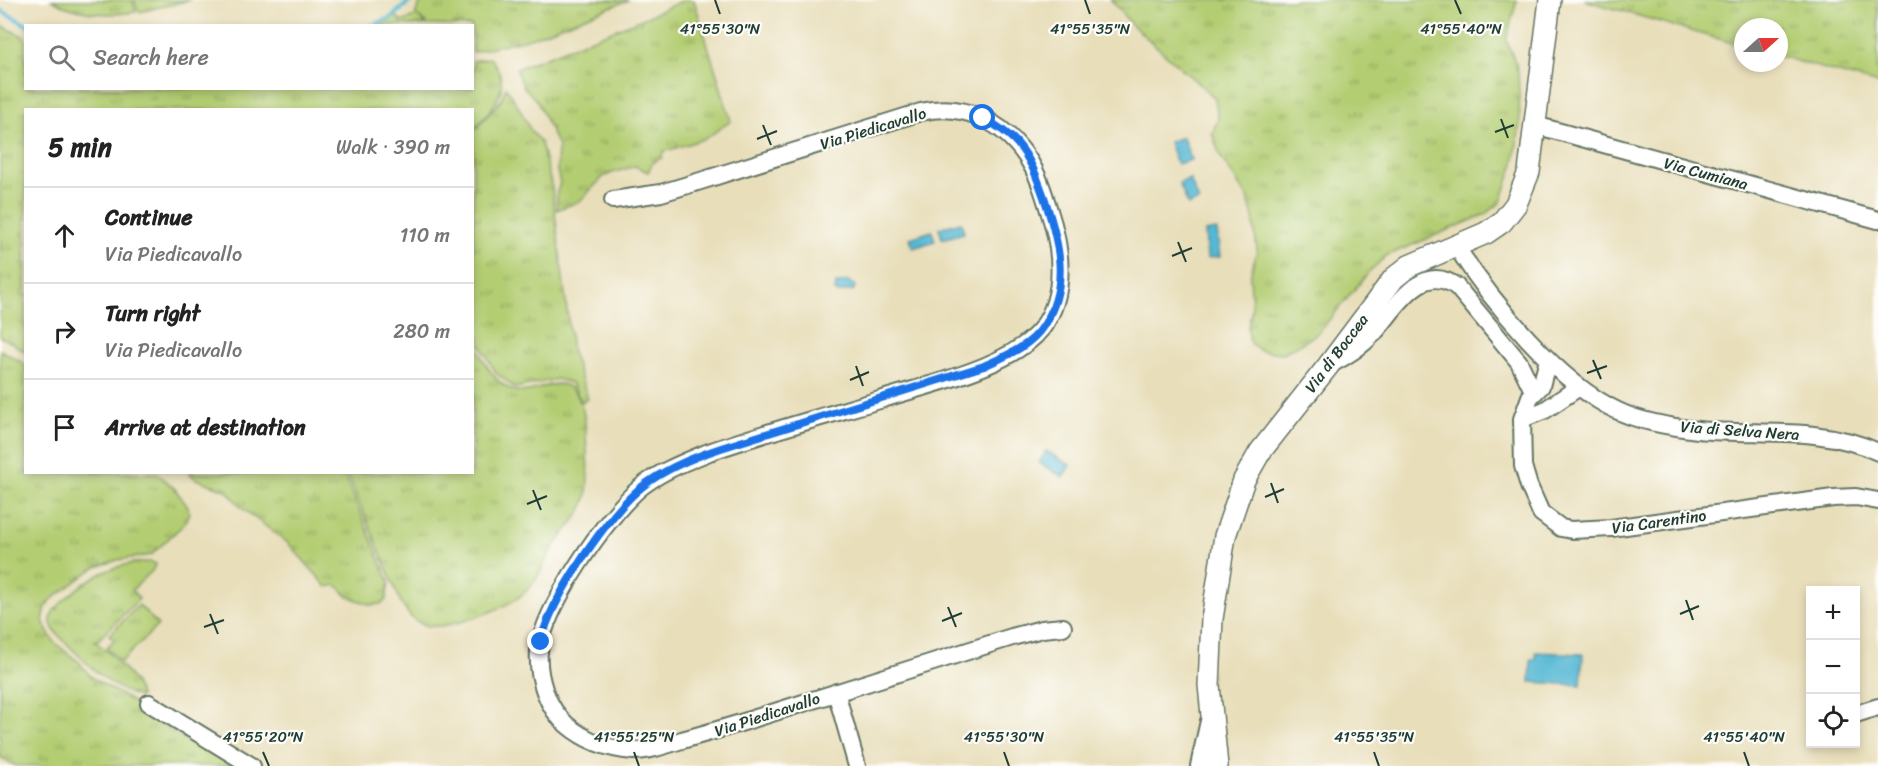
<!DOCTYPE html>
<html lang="en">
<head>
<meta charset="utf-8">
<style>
  :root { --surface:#fff; --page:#f2f2f2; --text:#222; --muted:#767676; --line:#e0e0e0 }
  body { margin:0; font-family:Sriracha,sans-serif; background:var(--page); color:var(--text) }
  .controls { position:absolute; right:18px; bottom:18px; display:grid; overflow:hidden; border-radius:0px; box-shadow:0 3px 9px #0003 }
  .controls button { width:54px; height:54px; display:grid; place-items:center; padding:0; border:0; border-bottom:2px solid var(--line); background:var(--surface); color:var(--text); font:30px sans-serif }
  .compass { position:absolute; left:1734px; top:18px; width:54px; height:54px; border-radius:50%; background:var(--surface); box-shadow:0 3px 9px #0003; rotate:69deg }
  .stop { position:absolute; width:18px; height:18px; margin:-14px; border:4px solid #1a73e8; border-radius:50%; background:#fff }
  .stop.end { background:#1a73e8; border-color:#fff; box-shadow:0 2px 6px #0008 }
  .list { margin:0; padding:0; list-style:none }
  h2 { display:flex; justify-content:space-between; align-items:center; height:78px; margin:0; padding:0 24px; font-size:26px }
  h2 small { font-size:20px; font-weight:400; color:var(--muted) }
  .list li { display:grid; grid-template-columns:39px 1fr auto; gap:18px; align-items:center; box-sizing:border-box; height:96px; padding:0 24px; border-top:2px solid var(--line) }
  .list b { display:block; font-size:22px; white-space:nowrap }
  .list p { margin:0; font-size:20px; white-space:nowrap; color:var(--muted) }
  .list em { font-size:20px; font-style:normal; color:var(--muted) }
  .icon { flex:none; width:33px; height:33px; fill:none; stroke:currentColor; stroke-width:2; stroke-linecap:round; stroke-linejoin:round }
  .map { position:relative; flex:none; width:1878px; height:766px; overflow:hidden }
  .search { position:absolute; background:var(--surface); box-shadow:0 3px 9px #0003; left:24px; top:24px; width:450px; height:66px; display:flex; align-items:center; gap:15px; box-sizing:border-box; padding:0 21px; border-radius:0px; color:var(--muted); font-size:22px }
  .panel { position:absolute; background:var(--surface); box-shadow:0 3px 9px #0003; left:24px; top:108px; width:450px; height:366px; border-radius:0px }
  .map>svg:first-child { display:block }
</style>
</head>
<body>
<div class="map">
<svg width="1878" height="766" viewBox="0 0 1878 766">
  <defs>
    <pattern id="grass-tufts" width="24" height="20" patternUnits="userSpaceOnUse" patternTransform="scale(1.5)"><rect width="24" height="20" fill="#b3cd72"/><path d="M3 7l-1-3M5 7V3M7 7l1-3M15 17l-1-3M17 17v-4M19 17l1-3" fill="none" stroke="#91a85e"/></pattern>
  </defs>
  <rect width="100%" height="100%" fill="#fdfcf7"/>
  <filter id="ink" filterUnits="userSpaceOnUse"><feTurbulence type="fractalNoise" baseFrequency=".0167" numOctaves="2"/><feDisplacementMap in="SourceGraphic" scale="12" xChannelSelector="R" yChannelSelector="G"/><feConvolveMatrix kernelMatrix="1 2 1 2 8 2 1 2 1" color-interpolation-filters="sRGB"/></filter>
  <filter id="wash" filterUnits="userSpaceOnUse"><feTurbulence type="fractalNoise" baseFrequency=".008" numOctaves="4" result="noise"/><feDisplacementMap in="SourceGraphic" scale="24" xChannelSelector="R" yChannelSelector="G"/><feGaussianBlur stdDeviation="1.35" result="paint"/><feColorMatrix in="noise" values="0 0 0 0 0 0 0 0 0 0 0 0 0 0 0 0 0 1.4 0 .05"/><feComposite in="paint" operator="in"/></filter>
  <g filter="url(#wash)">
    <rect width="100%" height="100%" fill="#e8deba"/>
    <path fill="url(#grass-tufts)" stroke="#698553" stroke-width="1.5" d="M 52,0 L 132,0 L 136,12 C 107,16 78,15 52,0 Z
      M 134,0 L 190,0 L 139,12 Z
      M 422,0 L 629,0 L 530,38 L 473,52 L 472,26 L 427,25 L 418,16 L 425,25 L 375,25 L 397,16 L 401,22 L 417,16 L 415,14 Z
      M 684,0 L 694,0 L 731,121 L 706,138 L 663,152 L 662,158 L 654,161 L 648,172 L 635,166 L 612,173 L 603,177 L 580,201 L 557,210 L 557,192 L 560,183 L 557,171 L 558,146 L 537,101 L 523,86 L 516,69 L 642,19 Z
      M 1111,0 L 1517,0 L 1506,40 L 1518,69 L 1520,124 L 1514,163 L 1501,202 L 1486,214 L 1386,256 L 1369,272 L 1319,332 L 1304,342 L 1283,353 L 1261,351 L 1250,343 L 1248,329 L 1252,307 L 1250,276 L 1257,250 L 1253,218 L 1248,198 L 1220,156 L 1212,133 L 1218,120 L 1215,98 L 1131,24 Z
      M 1584,0 L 1878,0 L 1878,84 L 1779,56 L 1779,27 L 1743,27 L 1743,46 Z
      M 0,25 L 25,37 L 26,88 L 472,88 L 473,61 L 490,58 C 516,87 493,107 473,130 L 472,110 L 26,110 L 25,352 L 12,343 L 0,337 Z
      M 506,87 L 521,111 L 531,131 L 541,143 L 552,188 L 572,351 L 588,399 L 582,402 L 571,383 L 557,379 L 515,388 L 496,373 L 473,331 L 473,132 L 501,100 Z
      M 473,338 C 481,356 491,380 510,389 C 536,402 566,360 582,407 C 586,418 590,486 586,498 C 581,517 562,534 551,551 C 544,562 540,576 531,586 C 516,606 457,627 432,626 C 417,626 408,615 401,603 L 347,473 L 472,472 Z
      M 0,350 L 25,364 L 26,472 L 157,473 L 175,489 L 188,507 L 189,513 L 184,524 L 151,555 L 117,560 L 94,568 L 51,600 L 46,607 L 43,620 L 47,631 L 55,643 L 79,662 L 91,677 L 138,705 C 151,723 210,752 233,766 L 82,766 L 79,764 L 80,766 L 16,766 L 0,757 Z
      M 189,473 L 344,473 L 389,582 L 386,600 L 380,604 L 371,605 L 347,596 L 337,585 L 327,587 L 288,543 L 243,509 L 226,490 L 196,479 Z
      M 148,562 L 156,564 L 152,571 L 132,590 L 139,599 L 97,641 L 93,640 C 108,651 138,679 140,697 C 107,688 82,658 58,635 C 50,626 48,618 56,608 L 59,610 L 57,608 L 60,604 C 81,584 100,570 129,564 C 135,562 141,563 148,562 Z
      M 139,605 L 158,625 L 121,662 L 106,648 L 114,640 L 109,635 Z"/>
    <path fill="#55b8d4" stroke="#3a7a84" stroke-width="1.5" d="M 1183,137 L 1191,160 L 1177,164 L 1169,142 Z
      M 1190,179 L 1199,201 L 1188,205 L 1179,183 Z
      M 961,222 L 964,233 L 942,239 L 939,228 Z
      M 1217,230 L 1220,257 L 1207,258 L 1205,232 Z
      M 932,231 L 935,241 L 913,248 L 910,238 Z
      M 848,281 L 855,286 L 854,290 L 838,293 L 835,291 L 836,284 Z
      M 1046,451 L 1070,465 L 1063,477 L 1039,463 Z
      M 1536,652 L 1583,654 L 1581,685 L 1530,682 L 1531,659 L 1536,659 Z"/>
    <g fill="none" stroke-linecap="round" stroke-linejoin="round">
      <path stroke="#55b8d4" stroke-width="4.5" d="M 0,10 L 29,26
        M 303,26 L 319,26
        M 371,26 L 392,17 L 411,0"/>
    </g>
  </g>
  <g filter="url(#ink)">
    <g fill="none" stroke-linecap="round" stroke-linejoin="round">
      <g stroke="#657563" stroke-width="20">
        <path id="minor" d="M 1535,125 L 1878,220
          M 613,200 L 661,193 L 691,184 L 921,112 C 963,102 1002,121 1026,156 C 1040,176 1046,201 1053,224 C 1062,258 1065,297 1042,328 C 1012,367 929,384 883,399 C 825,416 766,432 709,452 C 685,462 661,471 641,487 C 607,515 543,608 539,651 C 537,677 547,708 567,725 C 587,742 608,749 633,751 C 650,751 666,745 682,740 C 707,733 732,726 756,718 C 841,691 927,664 1012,637 L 1042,629 L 1063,627
          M 1456,246 C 1491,301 1559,384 1618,411 C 1641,422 1672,427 1698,430 C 1759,436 1820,425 1878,452
          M 1548,360 L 1541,386 L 1530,397 L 1522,419 L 1523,466 L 1529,486 L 1541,513 L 1561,528 L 1572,530 L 1611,528 L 1833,498 L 1856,497 L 1878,501
          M 1331,364 C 1347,356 1361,347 1373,334 C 1394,312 1420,259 1457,287 L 1519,362 L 1534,393
          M 1522,419 L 1545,410 L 1579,387
          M 836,692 L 857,766
          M 149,703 L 252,766
          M 1856,714 L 1878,707
          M 1199,766 L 1209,721"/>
      </g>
      <g stroke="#657563" stroke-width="24">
        <path id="major" d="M 1217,766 L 1209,685 L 1212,619 L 1225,536 L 1244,480 L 1260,452 L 1328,366 L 1394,278 L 1409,266 L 1486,233 L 1502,222 L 1516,204 L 1529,172 L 1550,0"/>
      </g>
      <use href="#minor" stroke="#fff" stroke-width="16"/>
      <use href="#major" stroke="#fff" stroke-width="21"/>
    </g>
  </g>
  <g fill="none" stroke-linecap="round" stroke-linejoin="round" filter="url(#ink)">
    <path stroke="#1a73e8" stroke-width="8" d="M 541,642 C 549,601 610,511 643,486 C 666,468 694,457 721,448 L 984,366 C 1006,356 1031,346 1044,325 C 1070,285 1059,242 1045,200 C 1038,180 1031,159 1017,143 C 1007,132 996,125 983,118"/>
  </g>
  <path fill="none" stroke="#1f3d34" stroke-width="2" d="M 715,0 L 720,14M 1085,0 L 1090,14M 1455,0 L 1461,14M 1501,119 L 1508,138M 763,125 L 771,145M 1495,132 L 1514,125M 757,139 L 777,131M 1178,242 L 1186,262M 1172,256 L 1192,248M 1593,360 L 1601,379M 856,366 L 863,386M 1587,373 L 1607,366M 850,380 L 869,372M 1271,483 L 1278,503M 533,490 L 541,510M 1265,497 L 1284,489M 527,504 L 547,496M 1686,600 L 1693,620M 948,607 L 956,627M 210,614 L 218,634M 1680,614 L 1699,606M 942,621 L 962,613M 204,627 L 224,620M 263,752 L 269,766M 634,752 L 639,766M 1004,752 L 1009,766M 1374,752 L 1379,766M 1744,752 L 1749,766"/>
  <g text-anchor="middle" stroke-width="4.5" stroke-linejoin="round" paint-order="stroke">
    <g font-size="16" fill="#1f3d34" stroke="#fdfcf7">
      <text transform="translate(873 128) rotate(-17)" y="6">Via Piedicavallo</text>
      <text transform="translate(1706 173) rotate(15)" y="6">Via Cumiana</text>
      <text transform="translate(1336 353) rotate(-53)" y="6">Via di Boccea</text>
      <text transform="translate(1740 430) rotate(4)" y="6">Via di Selva Nera</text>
      <text transform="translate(1659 521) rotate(-8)" y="6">Via Carentino</text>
      <text transform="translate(767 714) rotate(-18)" y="6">Via Piedicavallo</text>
    </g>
  </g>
  <g font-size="15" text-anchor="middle" fill="#1f3d34" stroke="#fdfcf7" stroke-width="4.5" stroke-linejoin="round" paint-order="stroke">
    <text x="720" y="34">41°55'30"N</text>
    <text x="1090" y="34">41°55'35"N</text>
    <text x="1461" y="34">41°55'40"N</text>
    <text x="263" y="742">41°55'20"N</text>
    <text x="634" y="742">41°55'25"N</text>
    <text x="1004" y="742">41°55'30"N</text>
    <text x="1374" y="742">41°55'35"N</text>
    <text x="1744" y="742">41°55'40"N</text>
  </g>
</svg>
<div class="controls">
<button>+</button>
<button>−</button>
<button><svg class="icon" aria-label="locate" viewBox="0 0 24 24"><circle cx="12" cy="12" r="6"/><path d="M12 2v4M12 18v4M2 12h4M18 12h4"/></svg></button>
</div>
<svg class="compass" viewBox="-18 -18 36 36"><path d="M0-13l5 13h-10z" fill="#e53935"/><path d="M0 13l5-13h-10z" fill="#767676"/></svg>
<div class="stop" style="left:983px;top:118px"></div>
<div class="stop end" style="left:541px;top:642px"></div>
<div class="search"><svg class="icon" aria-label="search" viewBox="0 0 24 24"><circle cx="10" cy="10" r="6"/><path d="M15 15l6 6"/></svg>Search here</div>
<section class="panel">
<h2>5 min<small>Walk · 390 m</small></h2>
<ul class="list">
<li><svg class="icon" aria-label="ahead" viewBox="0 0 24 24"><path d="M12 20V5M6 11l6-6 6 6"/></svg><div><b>Continue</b><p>Via Piedicavallo</p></div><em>110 m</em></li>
<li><svg class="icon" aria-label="right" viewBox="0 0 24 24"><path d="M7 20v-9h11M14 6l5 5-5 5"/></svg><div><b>Turn right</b><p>Via Piedicavallo</p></div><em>280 m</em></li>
<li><svg class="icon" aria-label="arrive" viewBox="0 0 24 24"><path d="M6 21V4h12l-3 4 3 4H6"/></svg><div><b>Arrive at destination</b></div></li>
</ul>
</section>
</div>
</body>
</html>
